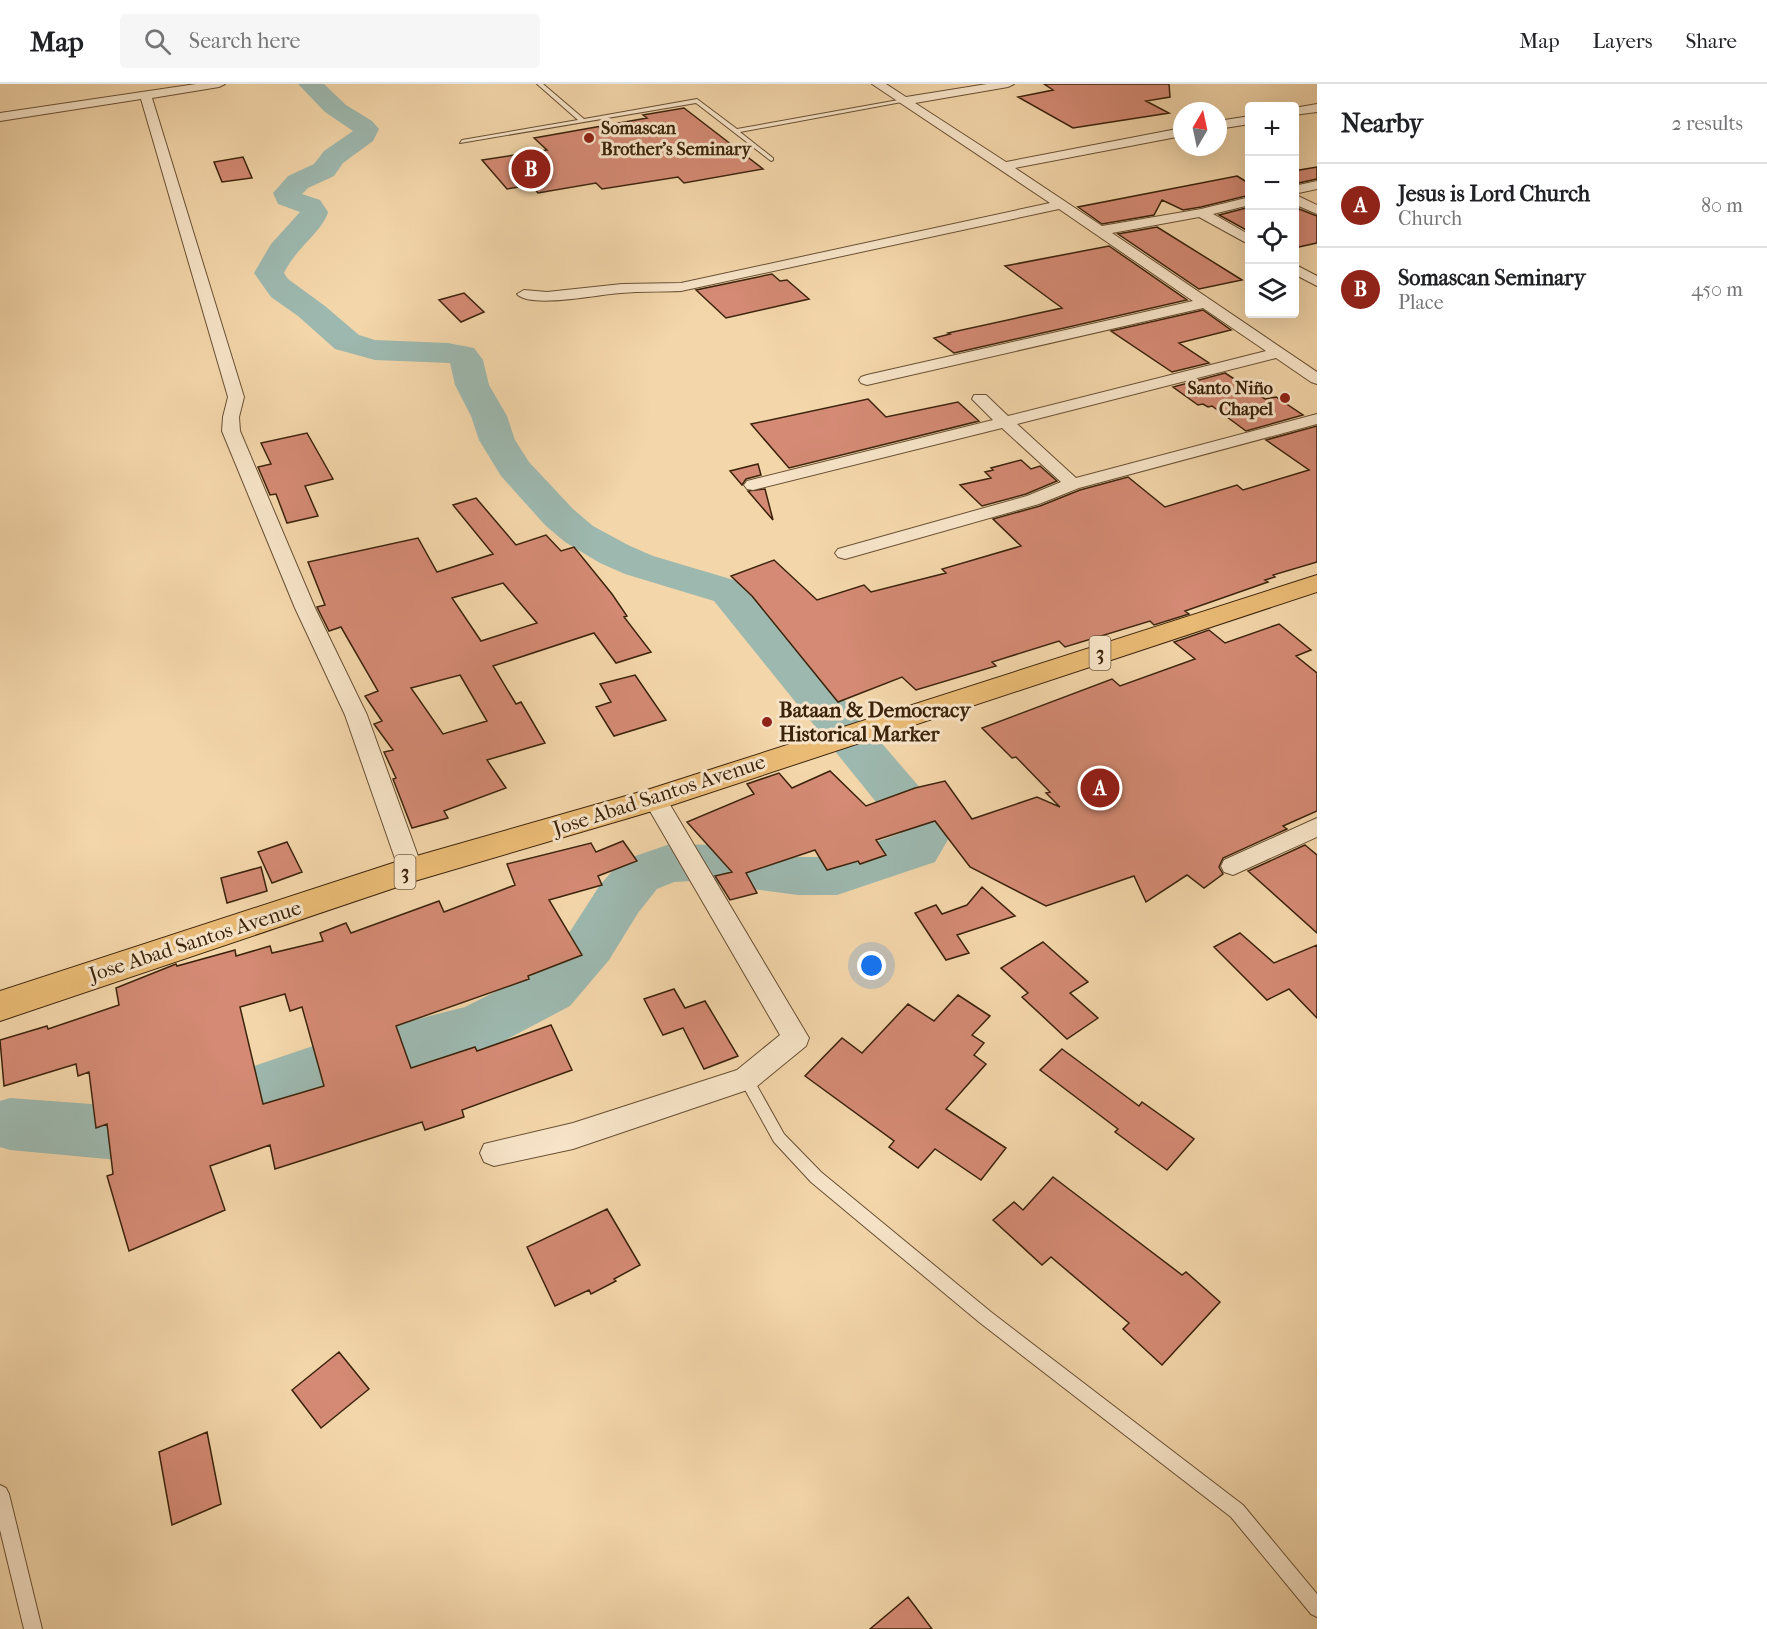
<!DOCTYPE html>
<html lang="en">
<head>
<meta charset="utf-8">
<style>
  :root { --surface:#fff; --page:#f6f6f6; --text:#202124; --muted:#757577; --line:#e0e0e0; --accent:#8f2418 }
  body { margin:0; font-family:"IM FELL French Canon",serif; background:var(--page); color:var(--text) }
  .controls { position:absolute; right:18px; top:18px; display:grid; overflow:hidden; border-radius:6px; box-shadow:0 6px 24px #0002 }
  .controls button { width:54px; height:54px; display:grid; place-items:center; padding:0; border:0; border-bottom:2px solid var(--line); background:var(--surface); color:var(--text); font:30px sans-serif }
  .compass { position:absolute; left:1173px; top:18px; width:54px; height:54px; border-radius:50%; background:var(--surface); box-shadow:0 6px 24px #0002; rotate:9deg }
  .you { position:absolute; left:872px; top:882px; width:21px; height:21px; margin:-15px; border:4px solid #fff; border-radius:50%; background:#1a73e8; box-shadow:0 0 0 9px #1a73e833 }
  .badge { display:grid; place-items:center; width:39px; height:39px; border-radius:50%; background:var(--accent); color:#fff; font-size:20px; font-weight:700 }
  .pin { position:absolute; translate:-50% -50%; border:3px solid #fff; box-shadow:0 2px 6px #0006 }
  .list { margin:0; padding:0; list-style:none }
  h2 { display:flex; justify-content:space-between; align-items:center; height:78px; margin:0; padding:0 24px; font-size:26px }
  h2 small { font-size:20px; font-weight:400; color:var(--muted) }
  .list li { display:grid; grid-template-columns:39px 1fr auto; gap:18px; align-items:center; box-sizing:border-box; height:84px; padding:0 24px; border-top:2px solid var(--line) }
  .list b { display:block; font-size:22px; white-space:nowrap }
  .list p { margin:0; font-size:20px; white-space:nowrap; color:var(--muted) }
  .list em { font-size:20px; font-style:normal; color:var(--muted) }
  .icon { flex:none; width:33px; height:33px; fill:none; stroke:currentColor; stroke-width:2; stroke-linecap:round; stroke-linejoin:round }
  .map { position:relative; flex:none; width:1317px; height:1545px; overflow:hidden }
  header { display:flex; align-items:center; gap:36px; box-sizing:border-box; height:84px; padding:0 30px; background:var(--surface); border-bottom:2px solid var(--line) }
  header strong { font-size:28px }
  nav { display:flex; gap:33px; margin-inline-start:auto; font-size:21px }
  .search { width:420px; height:54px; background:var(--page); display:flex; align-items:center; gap:15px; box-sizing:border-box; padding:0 21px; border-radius:6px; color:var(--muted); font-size:22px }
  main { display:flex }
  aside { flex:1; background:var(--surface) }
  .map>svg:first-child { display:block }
</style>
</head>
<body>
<header>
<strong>Map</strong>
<div class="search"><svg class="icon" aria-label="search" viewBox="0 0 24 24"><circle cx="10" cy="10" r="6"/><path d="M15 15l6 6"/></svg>Search here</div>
<nav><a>Map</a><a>Layers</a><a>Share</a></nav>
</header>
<main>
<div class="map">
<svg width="1317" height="1545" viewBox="0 0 1317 1545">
  <rect width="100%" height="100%" fill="#f3d6aa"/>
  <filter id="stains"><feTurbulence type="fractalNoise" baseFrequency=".00333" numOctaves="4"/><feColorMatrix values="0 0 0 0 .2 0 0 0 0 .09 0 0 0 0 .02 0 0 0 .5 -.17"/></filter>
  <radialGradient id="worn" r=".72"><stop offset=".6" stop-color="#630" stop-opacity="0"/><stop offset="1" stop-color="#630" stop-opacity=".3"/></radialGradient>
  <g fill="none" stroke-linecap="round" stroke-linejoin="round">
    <path fill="#9db8af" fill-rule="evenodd" d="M 298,0 L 324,0 L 346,21 L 372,37 L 379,45 L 373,57 L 343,79 L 334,92 L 308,104 L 302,110 L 320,116 L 328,128 C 323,147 295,165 284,189 L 288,195 L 325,222 L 359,251 L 375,256 L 448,259 L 474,264 L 483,276 L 489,301 L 507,332 L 515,356 L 529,378 L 573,425 L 593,442 L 628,461 L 653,472 L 744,499 L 946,734 L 953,747 L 935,778 L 837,811 L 798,811 L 693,797 L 674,798 L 657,805 L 638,829 L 609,876 L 570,922 L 498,960 L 478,967 L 318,1010 L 242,1038 L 118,1076 L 10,1066 L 0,1063 L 0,1017 L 10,1014 L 118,1022 L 242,986 L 316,961 L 465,923 L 530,890 L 571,846 L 600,801 L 621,777 L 670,760 L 715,761 L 798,773 L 834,773 L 901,749 L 714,517 L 625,490 L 600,479 L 565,458 L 545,441 L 501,392 L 479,356 L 471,332 L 455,301 L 450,279 L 375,276 L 335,265 L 298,232 L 271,213 L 254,189 L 271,160 L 300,128 L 278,120 L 273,109 L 288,92 L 314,80 L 324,67 L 353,47 L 325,28 Z"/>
  </g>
  <path fill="#d48a74" stroke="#3b230b" stroke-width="1.5" fill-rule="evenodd" d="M 1044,0 L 1169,0 L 1170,13 L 1146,17 L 1169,29 L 1073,44 L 1018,13 L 1053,6 Z
    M 684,24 L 763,85 L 684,99 L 678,93 L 602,105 L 596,99 L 538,109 L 531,101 L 507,105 L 482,76 L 547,66 L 534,54 L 647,34 L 643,31 Z
    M 243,73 L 252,94 L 222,98 L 214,78 Z
    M 1317,83 L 1317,95 L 1294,100 L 1294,87 Z
    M 1237,92 L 1250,100 L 1250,111 L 1201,123 L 1183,126 L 1162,116 L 1154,131 L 1102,140 L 1078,123 Z
    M 1250,123 L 1250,148 L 1219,131 Z
    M 1294,123 L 1317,132 L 1317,159 L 1294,164 Z
    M 1157,143 L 1242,196 L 1199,205 L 1118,150 Z
    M 1109,162 L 1187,216 L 954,269 L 934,254 L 950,250 L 948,249 L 1062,224 L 1005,182 Z
    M 772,190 L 780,197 L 787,196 L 809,215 L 726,234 L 696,206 Z
    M 464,209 L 484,228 L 461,238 L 439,216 Z
    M 1203,226 L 1231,246 L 1179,259 L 1209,279 L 1172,288 L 1111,247 Z
    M 1225,289 L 1265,315 L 1276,313 L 1303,331 L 1246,347 L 1212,322 L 1208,323 L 1203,320 L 1198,321 L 1173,303 Z
    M 868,315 L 886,333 L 958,318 L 979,337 L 789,384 L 751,340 Z
    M 1317,342 L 1317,478 L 1273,491 L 1275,493 L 1265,496 L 1268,498 L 1185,527 L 1189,530 L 1154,541 L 1150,537 L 1065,563 L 1059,557 L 992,578 L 996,582 L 916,606 L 902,593 L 838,618 L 752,512 L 731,492 L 774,476 L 817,516 L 864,501 L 871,508 L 946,489 L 942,485 L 1021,462 L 993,435 L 1040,422 L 1080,406 L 1128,393 L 1165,423 L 1237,401 L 1243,406 L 1309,386 L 1266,356 Z
    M 307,349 L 333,395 L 305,402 L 318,432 L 287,439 L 276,410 L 270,411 L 258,383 L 271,380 L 261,359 Z
    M 1021,376 L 1031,385 L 1040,382 L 1057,397 L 1026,410 L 982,422 L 960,401 L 991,394 L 985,388 L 993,386 L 991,384 Z
    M 758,380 L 761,391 L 746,395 L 742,401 L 730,387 Z
    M 765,405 L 773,436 L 748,407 Z
    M 476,414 L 516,461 L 546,451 L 561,467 L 574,463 L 612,510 L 627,532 L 624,533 L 651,568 L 616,579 L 594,549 L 493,582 L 516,620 L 521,618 L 545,659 L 487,676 L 506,704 L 444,727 L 448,734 L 412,744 L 393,695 L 396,694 L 384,668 L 393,666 L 374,640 L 382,637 L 365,612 L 378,607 L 341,543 L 329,547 L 317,523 L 325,521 L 308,478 L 418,454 L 437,488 L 493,470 L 453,421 ZM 503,499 L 537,539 L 481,557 L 452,514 ZM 460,591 L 487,637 L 443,650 L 411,604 Z
    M 1279,540 L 1311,566 L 1296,572 L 1317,589 L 1317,727 L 1283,742 L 1287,745 L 1223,774 L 1219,783 L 1223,790 L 1204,804 L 1187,791 L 1146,818 L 1134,792 L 1046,822 L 970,783 L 935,737 L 876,756 L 886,771 L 860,780 L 858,777 L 827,786 L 815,766 L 746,789 L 757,809 L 730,816 L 715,792 L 732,788 L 687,738 L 754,710 L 747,700 L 779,689 L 792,704 L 830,687 L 866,722 L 915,704 L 945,697 L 972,735 L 1037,713 L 1060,723 L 1046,709 L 1050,708 L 1016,673 L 1012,674 L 982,644 L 1112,595 L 1120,602 L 1195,575 L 1174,558 L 1209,546 L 1225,559 Z
    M 635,591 L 666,636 L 614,652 L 596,623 L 611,618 L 600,600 Z
    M 623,757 L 637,777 L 598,792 L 602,801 L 549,816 L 582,871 L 528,892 L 529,895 L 396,942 L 411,984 L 475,963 L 477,967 L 551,941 L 572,986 L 462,1026 L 464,1033 L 425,1046 L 422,1038 L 275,1085 L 270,1061 L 210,1082 L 225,1126 L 129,1167 L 107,1092 L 113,1090 L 107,1040 L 96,1044 L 89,988 L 78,992 L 76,980 L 4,1002 L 0,956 L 47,942 L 48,945 L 119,921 L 116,904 L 176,880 L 177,882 L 235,866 L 236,872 L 270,862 L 272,869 L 323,857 L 320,849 L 346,839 L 351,849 L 439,817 L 444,828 L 515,801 L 507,780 L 591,759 L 596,768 ZM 285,910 L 290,927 L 302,923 L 324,1002 L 263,1020 L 240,923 Z
    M 287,758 L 302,788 L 272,799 L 258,768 Z
    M 1305,761 L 1317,771 L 1317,849 L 1248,787 Z
    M 261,783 L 267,807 L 227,819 L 221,794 Z
    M 982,803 L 1015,832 L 957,851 L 969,869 L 946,876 L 915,829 L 936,821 L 942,830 L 967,821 Z
    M 1240,849 L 1274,879 L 1317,861 L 1317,934 L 1289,905 L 1267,916 L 1214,863 Z
    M 1043,858 L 1088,898 L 1070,909 L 1098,934 L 1067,955 L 1022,913 L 1028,909 L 1001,884 Z
    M 674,905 L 685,924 L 705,917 L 738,972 L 704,985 L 683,944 L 663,951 L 644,915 Z
    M 958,911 L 990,932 L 972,951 L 984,959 L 974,971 L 986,980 L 946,1025 L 1006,1064 L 981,1096 L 935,1065 L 918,1084 L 889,1063 L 894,1057 L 805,992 L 842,954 L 862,969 L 908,920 L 934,937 Z
    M 1062,965 L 1139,1022 L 1142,1018 L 1194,1055 L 1167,1086 L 1115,1048 L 1118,1045 L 1040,986 Z
    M 1053,1093 L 1182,1191 L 1186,1188 L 1220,1218 L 1162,1281 L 1123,1245 L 1129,1239 L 1051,1173 L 1042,1181 L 993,1136 L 1014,1118 L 1023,1126 Z
    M 607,1125 L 640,1181 L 614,1195 L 616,1197 L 591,1210 L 589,1206 L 555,1222 L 527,1163 Z
    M 339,1268 L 369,1305 L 321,1344 L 292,1306 Z
    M 207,1348 L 221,1420 L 172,1441 L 159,1368 Z
    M 908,1513 L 932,1545 L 870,1545 Z"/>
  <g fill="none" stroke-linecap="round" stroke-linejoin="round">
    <g stroke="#695033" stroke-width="2">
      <path id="service" d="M 537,0 L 543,0 L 584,35 L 697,15 L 737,45 L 904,15 L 907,17 L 740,48 L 773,74 L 773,76 L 771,77 L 696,19 L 460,59 L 462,56 L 578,36 Z
        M 746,989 L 751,991 L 784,1050 L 821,1088 L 991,1228 L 1243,1421 L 1317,1510 L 1317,1533 L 1311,1530 L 1231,1433 L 979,1238 L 811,1098 L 774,1058 L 739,995 L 741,991 Z
        M 0,1401 L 6,1404 L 9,1410 L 42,1545 L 24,1545 L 0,1446 Z"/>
    </g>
    <g stroke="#695033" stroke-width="2">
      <path id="minor" d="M 196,0 L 225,0 L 219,3 L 152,14 L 244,313 L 239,333 L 240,347 L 315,524 L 367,631 L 423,786 L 420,792 L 411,795 L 402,792 L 399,786 L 345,631 L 295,524 L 222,347 L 223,333 L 228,313 L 141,15 L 0,37 L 0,29 Z
        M 872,0 L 886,0 L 906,13 L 987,0 L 1014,0 L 1008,3 L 915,19 L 1006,78 L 1182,44 L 1182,52 L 1015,84 L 1102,142 L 1201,125 L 1250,113 L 1250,121 L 1213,130 L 1250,151 L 1250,161 L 1199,133 L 1112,149 L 1317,288 L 1317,300 L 1311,298 L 1276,274 L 1017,340 L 1076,394 L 1317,330 L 1317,340 L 1079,404 L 1039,420 L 845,475 L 838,473 L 835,469 L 838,465 L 1027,412 L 1061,398 L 1002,344 L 753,406 L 747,405 L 744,401 L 747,397 L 993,336 L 972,315 L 974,311 L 986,311 L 1008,332 L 1266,267 L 1203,224 L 867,301 L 861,299 L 859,296 L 861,293 L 867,291 L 1193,217 L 1059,125 L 681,207 C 661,208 641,207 621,209 C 600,210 530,225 517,210 L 524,206 L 547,208 L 622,200 L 681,199 L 1050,119 Z
        M 1317,20 L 1317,28 L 1294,31 L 1294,24 Z
        M 1250,32 L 1250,40 L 1218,45 L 1218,37 Z
        M 1317,97 L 1317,105 L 1294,110 L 1294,102 Z
        M 1294,110 L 1317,121 L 1317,130 L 1294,120 Z
        M 1294,180 L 1317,192 L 1317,202 L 1294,190 Z
        M 655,707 L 663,709 L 809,954 L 806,962 L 756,1003 L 573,1065 L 494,1082 L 484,1078 L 480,1069 L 484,1060 L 573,1039 L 737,986 L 780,951 L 643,715 L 647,709 Z
        M 1317,734 L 1317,753 L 1233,791 L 1224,788 L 1221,782 L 1224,776 Z"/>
    </g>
    <g stroke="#3b230b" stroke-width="2">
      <path id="trunk" d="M 1317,491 L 1317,508 L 666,723 L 418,796 L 0,937 L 0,907 L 399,777 L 647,706 Z"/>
    </g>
    <use href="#service" fill="#f7e4c8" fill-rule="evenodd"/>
    <use href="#minor" fill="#f7e4c8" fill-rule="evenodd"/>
    <use href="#trunk" fill="#eabb75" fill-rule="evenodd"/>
  </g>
  <g fill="#8f2418" stroke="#f7e4c8" stroke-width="2">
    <circle cx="589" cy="54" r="6"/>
    <circle cx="1285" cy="314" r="6"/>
    <circle cx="767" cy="638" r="6"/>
  </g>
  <g text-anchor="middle" stroke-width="6" stroke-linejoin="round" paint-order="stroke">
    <g font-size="18" font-weight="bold" fill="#3b230b" stroke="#f7e4c8" text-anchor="start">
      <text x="601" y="50">Somascan<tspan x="601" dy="21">Brother's Seminary</tspan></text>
      <text x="1273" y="310" text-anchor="end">Santo Niño<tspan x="1273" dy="21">Chapel</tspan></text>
    </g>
    <g fill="#f7e4c8" stroke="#735d44" stroke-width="1.5">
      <rect x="1089.5" y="552" width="21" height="34" rx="4.5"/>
      <rect x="394.5" y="771" width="21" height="34" rx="4.5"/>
    </g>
    <g font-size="20" font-weight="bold" fill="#3b230b">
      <text x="1100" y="576">3</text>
      <text x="405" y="795">3</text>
    </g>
    <g font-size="21" font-weight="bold" fill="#3b230b" stroke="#f7e4c8" text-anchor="start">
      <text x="779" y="633">Bataan &amp; Democracy<tspan x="779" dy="24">Historical Marker</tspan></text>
    </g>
    <g font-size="21" fill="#3b230b" stroke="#f7e4c8">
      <text transform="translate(659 711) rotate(-18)" y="7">Jose Abad Santos Avenue</text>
      <text transform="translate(195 857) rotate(-18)" y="7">Jose Abad Santos Avenue</text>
    </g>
  </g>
  <rect width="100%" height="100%" filter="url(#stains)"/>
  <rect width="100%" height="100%" fill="url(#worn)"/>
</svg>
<div class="controls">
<button>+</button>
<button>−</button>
<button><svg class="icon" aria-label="locate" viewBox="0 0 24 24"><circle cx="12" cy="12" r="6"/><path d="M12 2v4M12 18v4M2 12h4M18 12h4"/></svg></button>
<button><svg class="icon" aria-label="layers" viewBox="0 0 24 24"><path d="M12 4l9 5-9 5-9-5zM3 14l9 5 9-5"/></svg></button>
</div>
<svg class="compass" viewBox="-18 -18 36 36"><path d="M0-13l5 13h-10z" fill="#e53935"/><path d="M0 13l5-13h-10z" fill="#757577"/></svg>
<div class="you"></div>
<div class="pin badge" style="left:1100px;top:704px">A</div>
<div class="pin badge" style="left:531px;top:85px">B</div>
</div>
<aside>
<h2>Nearby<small>2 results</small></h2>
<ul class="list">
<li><span class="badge">A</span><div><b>Jesus is Lord Church</b><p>Church</p></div><em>80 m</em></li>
<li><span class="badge">B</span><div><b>Somascan Seminary</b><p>Place</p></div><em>450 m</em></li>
</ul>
</aside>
</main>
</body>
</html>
